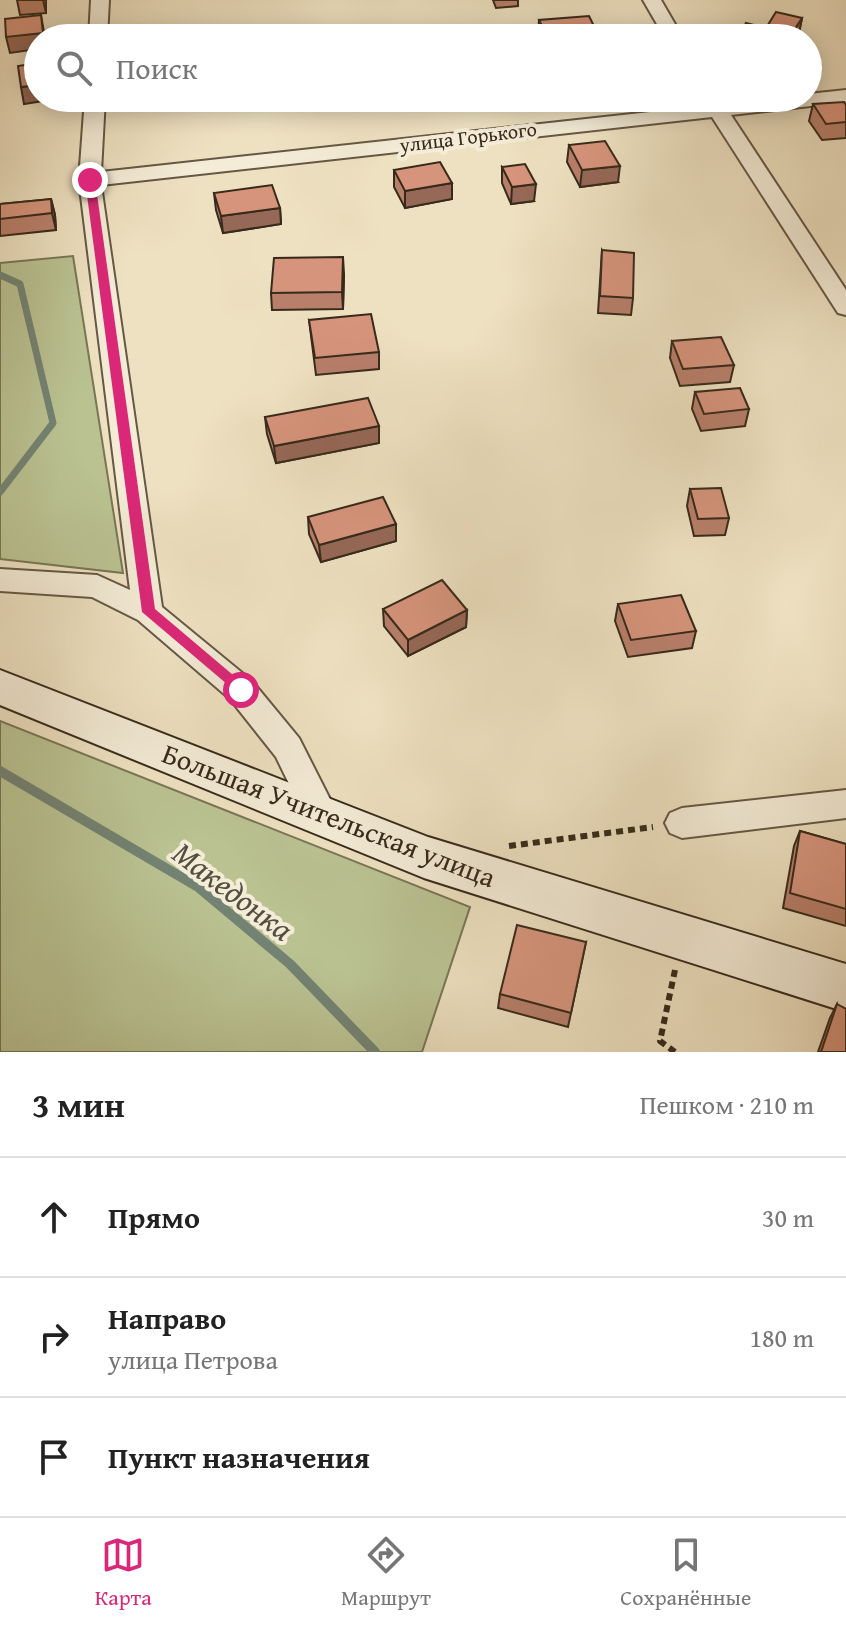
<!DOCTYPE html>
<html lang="ru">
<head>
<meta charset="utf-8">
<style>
  :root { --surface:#fff; --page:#f2f2f2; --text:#222; --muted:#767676; --line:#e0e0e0; --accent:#db2777 }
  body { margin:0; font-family:"Gentium Book Plus",serif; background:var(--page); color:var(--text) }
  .stop { position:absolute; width:24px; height:24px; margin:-18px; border:6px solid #db2777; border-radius:50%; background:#fff }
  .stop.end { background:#db2777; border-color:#fff; box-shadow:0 2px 8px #0008 }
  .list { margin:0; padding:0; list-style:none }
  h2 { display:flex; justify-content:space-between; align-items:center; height:104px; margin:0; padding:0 32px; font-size:34px }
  h2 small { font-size:26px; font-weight:400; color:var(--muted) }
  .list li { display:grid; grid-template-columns:52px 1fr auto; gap:24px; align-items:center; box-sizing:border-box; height:120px; padding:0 32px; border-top:2px solid var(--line) }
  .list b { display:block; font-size:30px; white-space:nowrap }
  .list p { margin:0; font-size:26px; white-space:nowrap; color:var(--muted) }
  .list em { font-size:26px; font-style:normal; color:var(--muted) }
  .icon { flex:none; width:44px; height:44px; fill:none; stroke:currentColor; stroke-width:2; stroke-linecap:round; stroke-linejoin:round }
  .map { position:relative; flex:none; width:846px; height:1052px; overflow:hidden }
  .search { position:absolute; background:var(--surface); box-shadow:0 4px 20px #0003; left:24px; right:24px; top:24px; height:88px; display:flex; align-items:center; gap:20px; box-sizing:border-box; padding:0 28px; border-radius:44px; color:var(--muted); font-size:30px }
  .sheet { height:464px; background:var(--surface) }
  nav { display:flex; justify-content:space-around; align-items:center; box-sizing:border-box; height:112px; border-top:2px solid var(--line); background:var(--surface); font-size:22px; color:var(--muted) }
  nav a { display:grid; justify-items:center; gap:4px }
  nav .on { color:var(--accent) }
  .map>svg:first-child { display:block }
</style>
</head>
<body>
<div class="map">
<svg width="846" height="1052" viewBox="0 0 846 1052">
  <rect width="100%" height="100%" fill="#eee1c1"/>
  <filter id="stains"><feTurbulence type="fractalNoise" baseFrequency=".0025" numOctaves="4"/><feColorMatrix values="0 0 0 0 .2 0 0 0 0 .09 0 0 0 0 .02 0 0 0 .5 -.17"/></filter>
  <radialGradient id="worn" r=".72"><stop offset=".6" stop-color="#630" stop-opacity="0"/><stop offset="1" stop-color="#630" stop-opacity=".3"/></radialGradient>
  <path fill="#bac292" stroke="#787656" stroke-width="2" d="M 73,256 L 123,573 L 0,559 L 0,263 Z
    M 0,721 L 470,907 L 422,1052 L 0,1052 Z"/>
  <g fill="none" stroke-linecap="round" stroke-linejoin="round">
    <path stroke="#738373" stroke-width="7" d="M 0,275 L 20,284 L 53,423 L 0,492"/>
    <path stroke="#738373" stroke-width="10" d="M 0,771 L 198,887 L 290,964 L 375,1052"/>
    <g stroke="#655844" stroke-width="4">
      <path id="street" d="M 91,0 L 109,0 L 107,38 L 89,38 Z
        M 643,0 L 661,0 L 683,38 L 665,38 Z
        M 846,90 L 846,102 L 731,115 L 846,290 L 846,315 L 838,313 L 712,117 L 101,185 L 162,607 L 252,681 L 299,738 L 338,815 L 333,825 L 321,830 L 309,825 L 276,757 L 230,699 L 138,620 L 92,597 L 0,591 L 0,569 L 97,575 L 130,590 L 79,180 L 85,98 L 105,98 L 101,172 L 705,106 L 700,98 L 720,98 L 724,104 L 808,98 L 808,94 Z
        M 846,790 L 846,818 L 682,838 L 670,833 L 665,823 L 670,813 L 682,808 Z"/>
    </g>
    <g stroke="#372a1b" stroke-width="4">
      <path id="secondary" d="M 0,670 L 428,837 L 846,964 L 846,1012 L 424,878 L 0,705 Z"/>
    </g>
    <path stroke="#372a1b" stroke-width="6" stroke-dasharray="7 5" stroke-linecap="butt" d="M 509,846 L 653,827
      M 675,970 L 660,1041 L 675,1052"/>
    <use href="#street" fill="#f4ecd7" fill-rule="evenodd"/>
    <use href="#secondary" fill="#f4ecd7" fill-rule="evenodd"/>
  </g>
  <path fill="#b87f6b" stroke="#372a1b" stroke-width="2" d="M 17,0 L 46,0 L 46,13 L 20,15 Z
    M 493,0 L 518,0 L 518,6 L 496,8 Z
    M 802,18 L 799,33 L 796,38 L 740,38 L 742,30 L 766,28 Z
    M 539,20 L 595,28 L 594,38 L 539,38 L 538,35 Z
    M 308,98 L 351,98 L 351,100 L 309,103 Z
    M 813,104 L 846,105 L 846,138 L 822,140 L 809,121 Z
    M 569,145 L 618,182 L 580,187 L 567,162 Z
    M 502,167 L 534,201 L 511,204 L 502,183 Z
    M 394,170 L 452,183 L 452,199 L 405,208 L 394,187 Z
    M 214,193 L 280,208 L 281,224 L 223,233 L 216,210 Z
    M 51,199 L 55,215 L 56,230 L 0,236 L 0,204 Z
    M 602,250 L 633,298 L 631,315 L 598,313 Z
    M 344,274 L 343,309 L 272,310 L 271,293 Z
    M 309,320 L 379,352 L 379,369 L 316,375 Z
    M 672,341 L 734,365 L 730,382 L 680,386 L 670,358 Z
    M 695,392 L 749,409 L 745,426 L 701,431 L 692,409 Z
    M 265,417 L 379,426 L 379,443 L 276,463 L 267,434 Z
    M 690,489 L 729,518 L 725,535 L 694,536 L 687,506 Z
    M 308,517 L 396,524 L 396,541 L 321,562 L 309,534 Z
    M 618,604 L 696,631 L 692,648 L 628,657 L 615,621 Z
    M 383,609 L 467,610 L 466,627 L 408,656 L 384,626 Z
    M 800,831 L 846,844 L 846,926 L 783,908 L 794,846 Z
    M 586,942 L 568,1027 L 498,1008 L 500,994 Z
    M 837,1004 L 846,1052 L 818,1052 L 830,1018 Z"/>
  <path fill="#966857" stroke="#372a1b" stroke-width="2" d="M 43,0 L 46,0 L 46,13 Z
    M 41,15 L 45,38 L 38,38 L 38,49 L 10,53 L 6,37 Z
    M 802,18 L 799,33 L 796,38 L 789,38 Z
    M 38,85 L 38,98 L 56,98 L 56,99 L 24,104 L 21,87 Z
    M 620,166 L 618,182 L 580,187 L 582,170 Z
    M 452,183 L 452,199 L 405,208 L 405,191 Z
    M 536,184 L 534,201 L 511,204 L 512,187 Z
    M 51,199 L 55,215 L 56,230 L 52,213 Z
    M 280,208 L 281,224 L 223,233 L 221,216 Z
    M 343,257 L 344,274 L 343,309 L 342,292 Z
    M 379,426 L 379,443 L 276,463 L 274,446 Z
    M 396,524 L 396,541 L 321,562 L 319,545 Z
    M 467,610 L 466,627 L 408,656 L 408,640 Z"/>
  <path fill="#d6947c" stroke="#372a1b" stroke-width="2" d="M 776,12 L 802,18 L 789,38 L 778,38 L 742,30 L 746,23 L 766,28 Z
    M 41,15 L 43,33 L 6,37 L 5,19 Z
    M 589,16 L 595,28 L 545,32 L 539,20 Z
    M 38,63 L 38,85 L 21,87 L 18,66 Z
    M 844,102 L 846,105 L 846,122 L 826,124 L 813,104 Z
    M 605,141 L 620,166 L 582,170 L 569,145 Z
    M 440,162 L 452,183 L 405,191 L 394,170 Z
    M 525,164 L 536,184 L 512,187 L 502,167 Z
    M 272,185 L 280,208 L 221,216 L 214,193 Z
    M 51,199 L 52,213 L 0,219 L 0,204 Z
    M 602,250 L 634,253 L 633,298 L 600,296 Z
    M 343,257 L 342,292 L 271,293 L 274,258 Z
    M 371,314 L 379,352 L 315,358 L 309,320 Z
    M 721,337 L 734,365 L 683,369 L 672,341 Z
    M 740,388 L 749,409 L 704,414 L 695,392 Z
    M 368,398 L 379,426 L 274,446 L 265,417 Z
    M 721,488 L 729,518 L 698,519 L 690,489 Z
    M 383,497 L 396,524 L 319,545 L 308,517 Z
    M 442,580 L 467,610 L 408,640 L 383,609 Z
    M 681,595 L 696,631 L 631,640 L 618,604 Z
    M 800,831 L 846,844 L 846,909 L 790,893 Z
    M 517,925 L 586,942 L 571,1013 L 500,994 Z
    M 837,1004 L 846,1009 L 846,1052 L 821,1052 Z"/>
  <path fill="#db2777" d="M 90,177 L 95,180 L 155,609 L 246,686 L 246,695 L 241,696 L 142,612 L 85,180 Z"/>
  <g text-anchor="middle" stroke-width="8" stroke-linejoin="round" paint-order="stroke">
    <g font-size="20" fill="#372a1b" stroke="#f4ecd7">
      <text transform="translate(468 137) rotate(-7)" y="7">улица Горького</text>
    </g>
    <g font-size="28" fill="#372a1b" stroke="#f4ecd7">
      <text transform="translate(329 815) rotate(21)" y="10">Большая Учительская улица</text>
    </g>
    <g font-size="32" font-style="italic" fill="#504f40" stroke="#f4ecd7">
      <text transform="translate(233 891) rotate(37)" y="11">Македонка</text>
    </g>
  </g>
  <rect width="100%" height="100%" filter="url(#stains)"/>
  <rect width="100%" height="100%" fill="url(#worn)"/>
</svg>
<div class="stop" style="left:241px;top:690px"></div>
<div class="stop end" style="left:90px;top:180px"></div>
<div class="search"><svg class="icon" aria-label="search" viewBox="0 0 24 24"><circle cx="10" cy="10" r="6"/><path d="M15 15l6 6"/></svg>Поиск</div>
</div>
<section class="sheet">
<h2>3 мин<small>Пешком · 210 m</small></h2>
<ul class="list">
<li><svg class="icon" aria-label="ahead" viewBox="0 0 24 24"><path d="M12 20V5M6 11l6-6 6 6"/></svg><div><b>Прямо</b></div><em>30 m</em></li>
<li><svg class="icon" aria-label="right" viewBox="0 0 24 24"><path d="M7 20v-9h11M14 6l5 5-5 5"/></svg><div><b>Направо</b><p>улица Петрова</p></div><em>180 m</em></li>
<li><svg class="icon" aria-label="arrive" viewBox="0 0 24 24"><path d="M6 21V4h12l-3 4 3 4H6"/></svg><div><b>Пункт назначения</b></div></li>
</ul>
</section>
<nav>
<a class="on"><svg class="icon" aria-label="map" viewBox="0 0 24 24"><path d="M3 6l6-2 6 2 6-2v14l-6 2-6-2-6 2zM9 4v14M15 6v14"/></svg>Карта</a>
<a><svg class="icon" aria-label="directions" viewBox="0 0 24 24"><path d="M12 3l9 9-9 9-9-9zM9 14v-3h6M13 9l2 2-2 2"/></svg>Маршрут</a>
<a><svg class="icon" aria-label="saved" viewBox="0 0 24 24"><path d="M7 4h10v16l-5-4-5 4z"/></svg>Сохранённые</a>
</nav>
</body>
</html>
